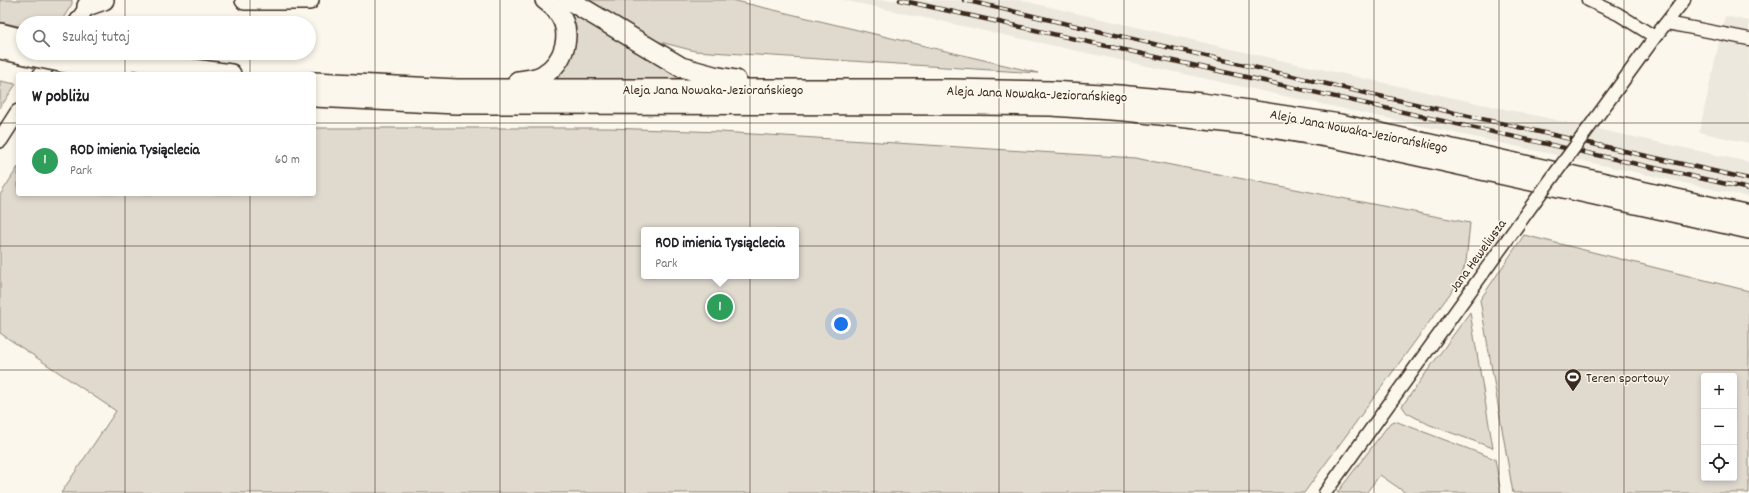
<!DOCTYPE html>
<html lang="pl">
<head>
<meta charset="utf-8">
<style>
  :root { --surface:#fff; --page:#f2f2f2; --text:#202124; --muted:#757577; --line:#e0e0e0; --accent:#3b2a1e }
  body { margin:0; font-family:Dekko,sans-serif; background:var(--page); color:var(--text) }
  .controls { position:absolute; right:12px; bottom:12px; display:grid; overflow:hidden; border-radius:4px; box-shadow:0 2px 6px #0003 }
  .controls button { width:36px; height:36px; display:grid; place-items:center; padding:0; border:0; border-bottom:1px solid var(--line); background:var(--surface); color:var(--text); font:20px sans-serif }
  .you { position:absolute; left:841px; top:324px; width:14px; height:14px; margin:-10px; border:3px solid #fff; border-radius:50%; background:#1a73e8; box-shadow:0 0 0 6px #1a73e833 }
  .badge { display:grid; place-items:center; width:26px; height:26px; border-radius:50%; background:var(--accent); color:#fff; font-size:13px; font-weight:700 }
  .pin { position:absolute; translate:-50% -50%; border:2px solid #fff; box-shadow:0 1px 4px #0006 }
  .popup { position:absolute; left:641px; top:227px; width:158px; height:52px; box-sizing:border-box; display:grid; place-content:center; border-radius:4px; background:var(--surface); filter:drop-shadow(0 1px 3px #0005); font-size:13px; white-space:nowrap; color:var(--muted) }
  .popup b { font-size:15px; color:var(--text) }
  .popup::after { content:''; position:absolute; left:50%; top:100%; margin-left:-8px; border:8px solid transparent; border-top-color:var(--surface) }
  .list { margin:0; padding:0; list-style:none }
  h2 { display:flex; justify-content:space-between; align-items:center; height:52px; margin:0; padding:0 16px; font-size:17px }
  h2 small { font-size:13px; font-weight:400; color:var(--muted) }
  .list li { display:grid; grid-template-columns:26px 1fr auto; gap:12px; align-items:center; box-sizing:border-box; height:72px; padding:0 16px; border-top:1px solid var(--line) }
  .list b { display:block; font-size:15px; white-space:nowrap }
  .list p { margin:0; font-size:13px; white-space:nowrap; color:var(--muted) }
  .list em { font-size:13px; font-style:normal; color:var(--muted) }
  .icon { flex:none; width:22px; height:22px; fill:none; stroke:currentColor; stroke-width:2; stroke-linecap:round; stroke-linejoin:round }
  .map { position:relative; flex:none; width:1749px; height:493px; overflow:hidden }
  .search { position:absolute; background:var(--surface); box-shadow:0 2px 6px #0003; left:16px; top:16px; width:300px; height:44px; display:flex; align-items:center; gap:10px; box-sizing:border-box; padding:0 14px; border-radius:22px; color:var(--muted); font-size:15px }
  .panel { position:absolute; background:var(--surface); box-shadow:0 2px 6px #0003; left:16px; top:72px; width:300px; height:124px; border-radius:4px }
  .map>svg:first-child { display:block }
</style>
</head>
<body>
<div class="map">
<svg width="1749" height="493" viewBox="0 0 1749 493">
  <rect width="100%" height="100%" fill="#fbf7ec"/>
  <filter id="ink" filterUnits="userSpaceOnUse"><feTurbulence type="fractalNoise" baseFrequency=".025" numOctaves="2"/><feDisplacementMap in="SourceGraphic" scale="8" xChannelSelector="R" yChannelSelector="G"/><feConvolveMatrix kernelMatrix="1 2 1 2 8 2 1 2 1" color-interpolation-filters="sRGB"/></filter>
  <g filter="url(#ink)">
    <path fill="#ede8dd" d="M 843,0 L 1019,0 L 1284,61 L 1749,162 L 1749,197 Z
      M 1725,16 L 1749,21 L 1749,143 L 1699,132 Z"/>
    <path fill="#dfd9ce" stroke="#8d8276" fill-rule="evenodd" d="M 0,0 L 72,0 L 72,4 L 60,23 L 23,23 L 23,27 L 0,22 Z
      M 585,0 L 732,0 L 1038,73 L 695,51 L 652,40 Z
      M 563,6 L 694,80 L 552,81 Z
      M 0,81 L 16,84 L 0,108 Z
      M 314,128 L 609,128 L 720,132 L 1135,158 L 1470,223 L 1466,262 L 1460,280 L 1304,493 L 61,493 L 116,411 L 0,333 L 0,195 L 18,167 L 18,194 L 314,194 ZM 644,230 L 796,230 L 796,276 L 644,276 Z
      M 1524,235 L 1749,291 L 1749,493 L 1513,493 L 1480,300 ZM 1704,376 L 1734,376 L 1734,478 L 1704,478 Z
      M 1470,312 L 1493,448 L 1430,425 L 1407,413 L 1402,406 Z
      M 1395,421 L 1495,459 L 1501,493 L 1406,493 L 1380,475 L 1366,493 L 1337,493 L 1390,423 Z"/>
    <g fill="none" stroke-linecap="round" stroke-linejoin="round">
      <g stroke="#3b2a1e" stroke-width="15">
        <path id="minor" d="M 1588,0 L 1618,14 L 1655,37
          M 1667,23 L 1749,39
          M 1596,118 L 1655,37 L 1684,0
          M 1325,493 L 1535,201"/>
      </g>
      <g stroke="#3b2a1e" stroke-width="18">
        <path id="tertiary" d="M 76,23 L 92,0
          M 41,74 L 55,53
          M 0,140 L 18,112"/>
      </g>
      <g stroke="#3b2a1e" stroke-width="22">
        <path id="primary" d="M 245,0 L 309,0
          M 569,0 L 681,67 L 714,76 L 736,80
          M 87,6 L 104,0
          M 0,33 L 23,39
          M 0,49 L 35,57
          M 92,53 L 149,63 L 231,74
          M 70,64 L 124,74
          M 518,81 C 525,80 536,79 543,75 C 565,62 574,32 557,11 C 554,7 549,3 545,0
          M 314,82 L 457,89 L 952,89 L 1050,91 L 1119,95 L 1202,103 L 1340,124 L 1749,215
          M 314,97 L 456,104 L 978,105 L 1051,106 L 1125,111 L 1259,126 L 1338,139 L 1409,154 L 1749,229"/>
      </g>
      <use href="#minor" stroke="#fbf7ec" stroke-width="12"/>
      <use href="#tertiary" stroke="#fbf7ec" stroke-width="15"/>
      <use href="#primary" stroke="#fbf7ec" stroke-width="19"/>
      <g stroke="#3b2a1e" stroke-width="4.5">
        <path id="rail" d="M 900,0 L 1749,189
          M 964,0 L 1357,91 L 1749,179"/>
      </g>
      <use href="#rail" stroke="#fbf7ec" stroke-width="3" stroke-dasharray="9" stroke-linecap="butt"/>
      <g stroke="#3b2a1e" stroke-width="15" stroke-linecap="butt">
        <path id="minor-bridge" d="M 1535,201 L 1596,118"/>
      </g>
      <g stroke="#3b2a1e" stroke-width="22" stroke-linecap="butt">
        <path id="primary-bridge" d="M 35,57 L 70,64"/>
      </g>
      <use href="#minor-bridge" stroke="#fbf7ec" stroke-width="12"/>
      <use href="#primary-bridge" stroke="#fbf7ec" stroke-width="19"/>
    </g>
  </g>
  <path fill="none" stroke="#3b2a1e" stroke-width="1" stroke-opacity="0.55" d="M 125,0 L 125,23M 250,0 L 250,23M 375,0 L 375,493M 500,0 L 500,493M 625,0 L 625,493M 750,0 L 750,493M 874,0 L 874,493M 999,0 L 999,493M 1124,0 L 1124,493M 1249,0 L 1249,493M 1374,0 L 1374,493M 1499,0 L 1499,493M 1624,0 L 1624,493M 125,53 L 125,74M 250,53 L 250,74M 0,123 L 18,123M 314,123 L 1749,123M 125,194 L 125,493M 250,194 L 250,493M 0,246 L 1749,246M 0,370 L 1749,370"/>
  <defs>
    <g id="stadium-pin" transform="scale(0.9)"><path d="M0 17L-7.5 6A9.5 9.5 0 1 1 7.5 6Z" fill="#3b2a1e" stroke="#fbf7ec"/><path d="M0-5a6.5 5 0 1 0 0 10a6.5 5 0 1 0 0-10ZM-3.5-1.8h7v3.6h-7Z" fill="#fff"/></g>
  </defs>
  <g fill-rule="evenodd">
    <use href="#stadium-pin" x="1573" y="377"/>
  </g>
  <g text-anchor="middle" stroke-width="3" stroke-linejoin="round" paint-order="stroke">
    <g font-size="14" fill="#3b2a1e" stroke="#fbf7ec">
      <text x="713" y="94">Aleja Jana Nowaka-Jeziorańskiego</text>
      <text transform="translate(1037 93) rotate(2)" y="5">Aleja Jana Nowaka-Jeziorańskiego</text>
      <text transform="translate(1359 130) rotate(11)" y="5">Aleja Jana Nowaka-Jeziorańskiego</text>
      <text transform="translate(1477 255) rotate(-54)" y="5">Jana Heweliusza</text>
    </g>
    <g font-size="14" fill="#3b2a1e" stroke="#fbf7ec" text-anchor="start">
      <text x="1586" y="382">Teren sportowy</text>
    </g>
  </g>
</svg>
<div class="controls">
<button>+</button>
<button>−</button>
<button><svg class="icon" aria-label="locate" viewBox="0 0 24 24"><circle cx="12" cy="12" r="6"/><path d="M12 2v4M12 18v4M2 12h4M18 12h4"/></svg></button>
</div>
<div class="you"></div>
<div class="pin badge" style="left:720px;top:307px;background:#2e9e5b">1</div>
<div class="popup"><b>ROD imienia Tysiąclecia</b>Park</div>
<div class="search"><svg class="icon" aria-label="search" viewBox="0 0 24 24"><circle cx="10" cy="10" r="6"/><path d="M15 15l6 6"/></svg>Szukaj tutaj</div>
<section class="panel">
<h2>W pobliżu<small></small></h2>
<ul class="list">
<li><span class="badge" style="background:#2e9e5b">1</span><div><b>ROD imienia Tysiąclecia</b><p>Park</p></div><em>60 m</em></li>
</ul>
</section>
</div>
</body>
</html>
